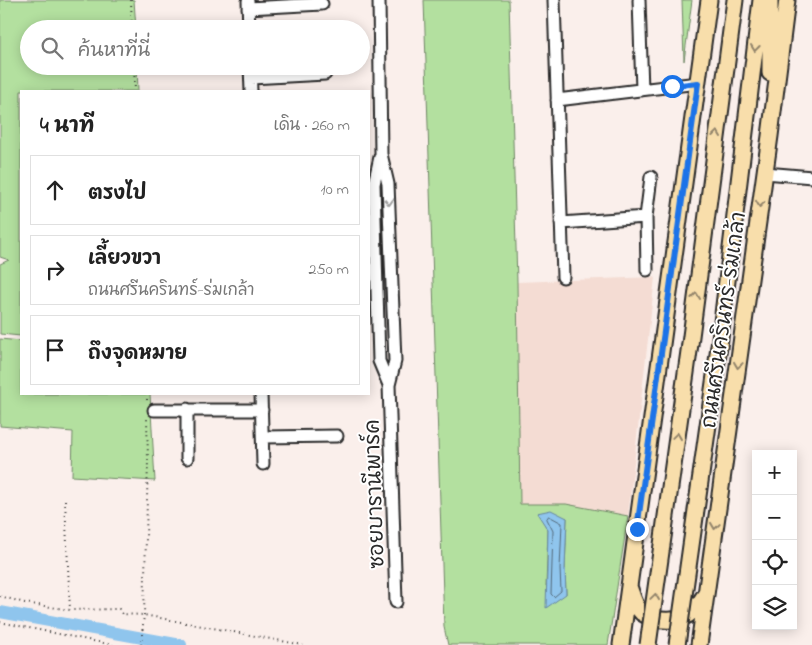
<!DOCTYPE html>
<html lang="th">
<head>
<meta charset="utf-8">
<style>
  :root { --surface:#fff; --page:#f6f6f6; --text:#222; --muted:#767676; --line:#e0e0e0 }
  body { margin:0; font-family:"Indie Flower","Playpen Sans Thai",sans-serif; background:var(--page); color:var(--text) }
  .controls { position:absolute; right:15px; bottom:15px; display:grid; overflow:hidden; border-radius:0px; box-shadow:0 2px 12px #0003 }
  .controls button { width:45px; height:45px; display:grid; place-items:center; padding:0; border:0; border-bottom:1px solid var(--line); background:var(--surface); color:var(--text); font:25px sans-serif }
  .stop { position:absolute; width:15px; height:15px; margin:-11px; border:4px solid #1a73e8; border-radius:50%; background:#fff }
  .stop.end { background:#1a73e8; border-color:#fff; box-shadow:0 1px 5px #0008 }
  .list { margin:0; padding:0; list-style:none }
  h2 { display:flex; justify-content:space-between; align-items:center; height:65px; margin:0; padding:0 20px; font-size:21px }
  h2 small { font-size:16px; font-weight:400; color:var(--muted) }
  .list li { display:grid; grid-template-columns:32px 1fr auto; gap:15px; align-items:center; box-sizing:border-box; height:70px; margin:0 10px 10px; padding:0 10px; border:1px solid var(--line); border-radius:0px }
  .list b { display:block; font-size:19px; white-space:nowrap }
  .list p { margin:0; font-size:16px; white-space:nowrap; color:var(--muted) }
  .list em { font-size:16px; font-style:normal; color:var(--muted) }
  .icon { flex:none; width:28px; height:28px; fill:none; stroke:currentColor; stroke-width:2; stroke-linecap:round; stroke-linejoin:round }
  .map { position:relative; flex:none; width:812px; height:645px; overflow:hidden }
  .search { position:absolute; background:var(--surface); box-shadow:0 2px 12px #0003; left:20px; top:20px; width:350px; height:55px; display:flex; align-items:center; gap:12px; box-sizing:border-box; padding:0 18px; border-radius:28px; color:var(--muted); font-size:19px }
  .panel { position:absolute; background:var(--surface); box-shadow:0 2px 12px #0003; left:20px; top:90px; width:350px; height:305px; border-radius:0px }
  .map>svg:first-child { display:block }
</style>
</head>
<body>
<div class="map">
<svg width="812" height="645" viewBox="0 0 812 645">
  <rect width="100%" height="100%" fill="#faefeb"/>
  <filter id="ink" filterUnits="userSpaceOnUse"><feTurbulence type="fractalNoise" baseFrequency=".02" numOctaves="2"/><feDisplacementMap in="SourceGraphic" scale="10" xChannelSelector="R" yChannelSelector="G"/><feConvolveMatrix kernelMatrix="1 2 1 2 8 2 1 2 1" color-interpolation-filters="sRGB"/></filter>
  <g filter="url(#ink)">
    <path fill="#f4dcd3" d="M 655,277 L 628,516 L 566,504 L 520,504 L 517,282 Z"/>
    <path fill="#b3e09f" stroke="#6f8665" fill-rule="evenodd" d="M 0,0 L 134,0 L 136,29 L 29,29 L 29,66 L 137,66 L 138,91 L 21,91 L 21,336 L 0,334 L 0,264 L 9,260 L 0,257 Z
      M 424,0 L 509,0 L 517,282 L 520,504 L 566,504 L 628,516 L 608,645 L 448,645 L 444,627 ZM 538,513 L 567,518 L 565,569 L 566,594 L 546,586 L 548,530 Z
      M 682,0 L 692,0 L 684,61 Z
      M 0,339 L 21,341 L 21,394 L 150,394 L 155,481 L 72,476 L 73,432 L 0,426 Z"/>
    <path fill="#8fc5ed" stroke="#67879f" d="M 551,510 L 567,518 L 565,569 L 566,594 L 546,608 L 548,530 L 537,513 Z"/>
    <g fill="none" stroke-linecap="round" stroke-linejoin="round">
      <path stroke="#536979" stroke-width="1" d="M 549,516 L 562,523 L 560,569 L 561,591 L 554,597 L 551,594 L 553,531 L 547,519 Z"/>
      <path stroke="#8fc5ed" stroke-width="12" d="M 0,612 L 181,645"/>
      <g stroke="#2b2b2b" stroke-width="15">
        <path id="minor" d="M 379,0 L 381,154 L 388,184 L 395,361 L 389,385 L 396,602
          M 554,0 L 563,277
          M 639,0 L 642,90
          M 248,1 L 249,29
          M 248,8 L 322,4
          M 250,66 L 251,91
          M 251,78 L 325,74
          M 557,100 L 698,83
          M 380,157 L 374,184 L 379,361 L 389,385
          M 765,173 L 812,177
          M 561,223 L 646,217
          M 647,270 L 646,217 L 651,177
          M 261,394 L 263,464
          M 154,410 L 262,410
          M 263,437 L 337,436
          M 187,458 L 187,409"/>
      </g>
      <g stroke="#2b2b2b" stroke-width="19">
        <path id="major" d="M 770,0 L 770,73
          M 690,344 L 735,0
          M 719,347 L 761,0
          M 630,589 C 633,598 635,607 642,613 C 656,623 681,623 693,611 C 698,607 701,600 705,595
          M 621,645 L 709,0
          M 699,645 L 770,136 L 787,0"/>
      </g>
      <path stroke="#2b2b2b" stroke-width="2" stroke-dasharray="1 4" stroke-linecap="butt" d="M 131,0 L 132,29
        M 134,66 L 135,91
        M 147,394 L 147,401
        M 65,500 L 70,610
        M 0,596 L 25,603 L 70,610 L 119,609 L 122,614 L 144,615 L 303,645
        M 0,622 L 113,645
        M 141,645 L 144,615 L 148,460 L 147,419"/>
      <use href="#minor" stroke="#fff" stroke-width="11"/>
      <use href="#major" stroke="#f8deab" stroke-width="15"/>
      <g stroke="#2b2b2b" stroke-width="19" stroke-linecap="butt">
        <path id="major-bridge" d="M 648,645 L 690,344
          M 677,645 L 719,347"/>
      </g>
      <use href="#major-bridge" stroke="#f8deab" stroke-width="15"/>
    </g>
    <defs><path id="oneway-chevron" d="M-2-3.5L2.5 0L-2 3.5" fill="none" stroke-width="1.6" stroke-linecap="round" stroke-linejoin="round" transform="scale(1.25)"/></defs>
    <g stroke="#92846b">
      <use href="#oneway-chevron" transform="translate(755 48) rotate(97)"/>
      <use href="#oneway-chevron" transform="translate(717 134) rotate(-83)"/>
      <use href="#oneway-chevron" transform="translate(760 204) rotate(98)"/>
      <use href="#oneway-chevron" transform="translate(696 296) rotate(-83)"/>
      <use href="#oneway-chevron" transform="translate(738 365) rotate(98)"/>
      <use href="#oneway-chevron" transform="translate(677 436) rotate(-82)"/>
      <use href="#oneway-chevron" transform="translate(715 526) rotate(98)"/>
      <use href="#oneway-chevron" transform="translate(655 597) rotate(-82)"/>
    </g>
    <use stroke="#a0a0a0" href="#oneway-chevron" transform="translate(389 202) rotate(88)"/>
  </g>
  <g fill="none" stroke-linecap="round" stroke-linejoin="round" filter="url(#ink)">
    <path stroke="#1a73e8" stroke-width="6" d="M 637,529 L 698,83 L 672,86"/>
  </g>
  <g text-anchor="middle" stroke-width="4" stroke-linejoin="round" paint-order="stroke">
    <g font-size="21" fill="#2b2b2b" stroke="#fff">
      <text transform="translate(723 320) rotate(-82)" y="7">ถนนศรีนครินทร์-ร่มเกล้า</text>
      <text transform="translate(374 494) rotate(-92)" y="7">ซอยบารานีพาร์ค</text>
    </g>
  </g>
</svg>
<div class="controls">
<button>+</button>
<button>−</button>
<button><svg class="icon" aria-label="locate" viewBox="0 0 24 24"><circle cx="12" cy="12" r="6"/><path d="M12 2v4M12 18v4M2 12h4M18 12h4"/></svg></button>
<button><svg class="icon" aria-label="layers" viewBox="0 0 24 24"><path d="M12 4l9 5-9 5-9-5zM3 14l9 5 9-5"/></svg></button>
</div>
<div class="stop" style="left:672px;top:86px"></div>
<div class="stop end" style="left:637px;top:529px"></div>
<div class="search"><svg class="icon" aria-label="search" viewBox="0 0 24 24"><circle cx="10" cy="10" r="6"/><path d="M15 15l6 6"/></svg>ค้นหาที่นี่</div>
<section class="panel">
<h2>4 นาที<small>เดิน · 260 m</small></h2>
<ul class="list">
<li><svg class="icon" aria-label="ahead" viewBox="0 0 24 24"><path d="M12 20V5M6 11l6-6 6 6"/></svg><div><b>ตรงไป</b></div><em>10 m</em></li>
<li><svg class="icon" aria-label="right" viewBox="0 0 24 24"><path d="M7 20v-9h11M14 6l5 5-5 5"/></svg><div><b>เลี้ยวขวา</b><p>ถนนศรีนครินทร์-ร่มเกล้า</p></div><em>250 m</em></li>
<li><svg class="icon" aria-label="arrive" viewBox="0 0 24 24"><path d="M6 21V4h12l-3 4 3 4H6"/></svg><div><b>ถึงจุดหมาย</b></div></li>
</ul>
</section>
</div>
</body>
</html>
